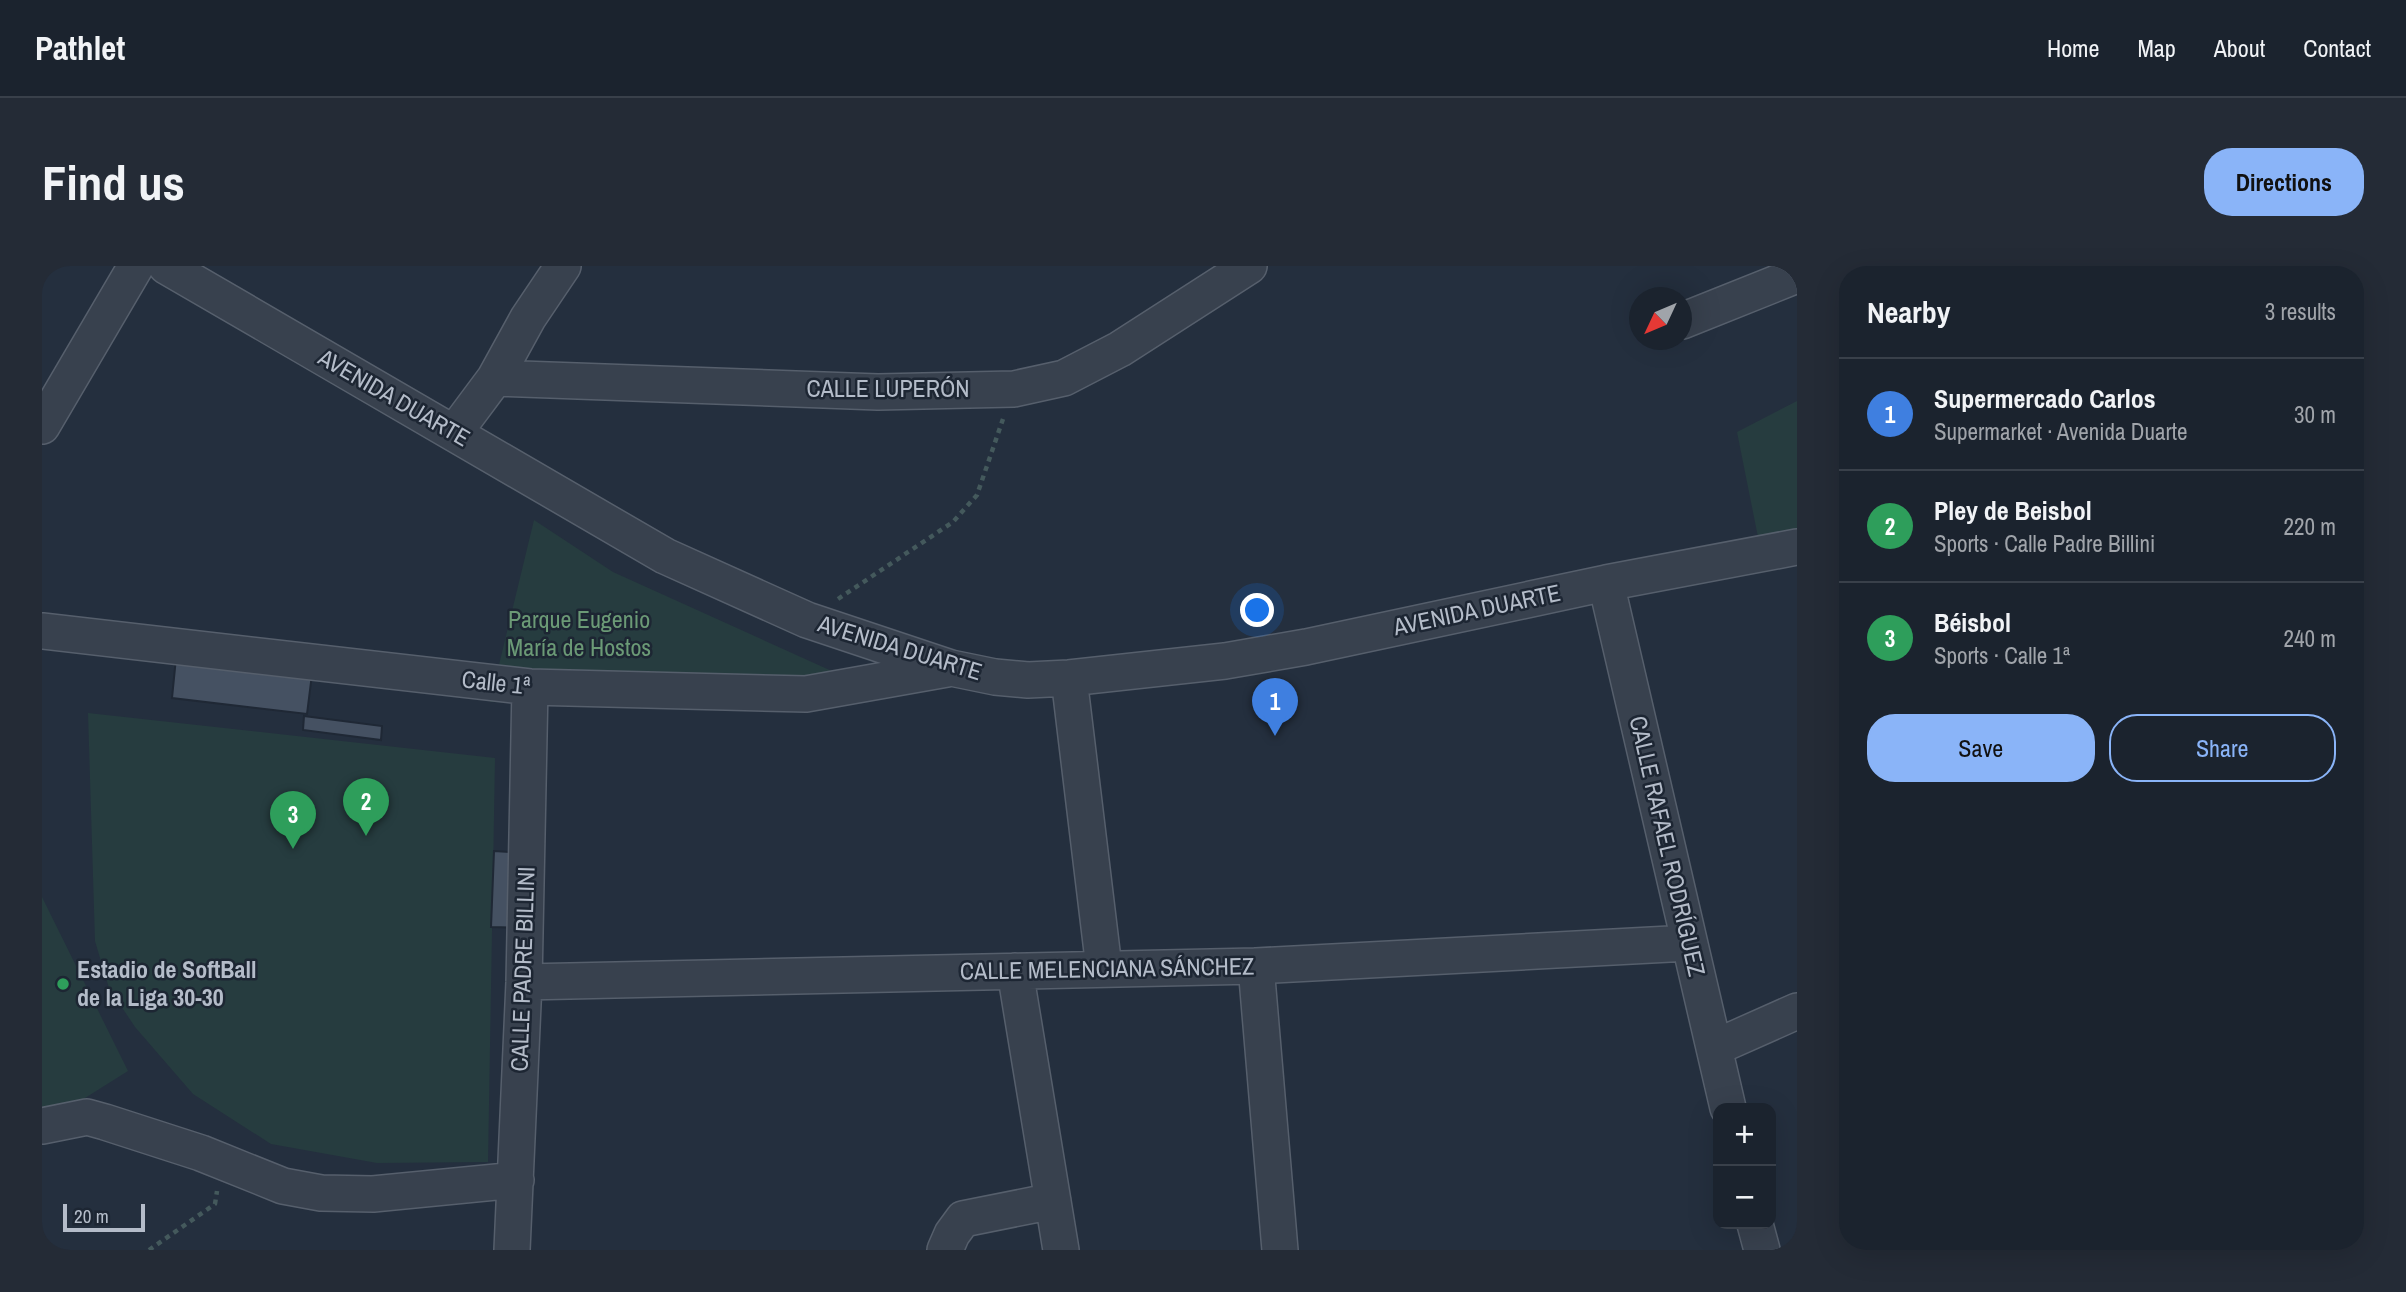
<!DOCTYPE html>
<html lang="en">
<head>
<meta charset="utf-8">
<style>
  :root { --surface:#1b232e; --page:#242b36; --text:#f1f3f6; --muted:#a0a4aa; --line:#39404a; --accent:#8ab4f8 }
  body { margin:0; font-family:"Archivo Narrow",sans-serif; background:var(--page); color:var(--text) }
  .controls { position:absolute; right:21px; bottom:21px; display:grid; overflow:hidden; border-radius:14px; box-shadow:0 7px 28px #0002 }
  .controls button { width:63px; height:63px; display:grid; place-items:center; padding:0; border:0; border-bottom:2px solid var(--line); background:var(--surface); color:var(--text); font:35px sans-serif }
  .compass { position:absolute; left:1587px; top:21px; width:63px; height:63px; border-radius:50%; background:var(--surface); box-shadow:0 7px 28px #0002; rotate:226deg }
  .scale { position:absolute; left:21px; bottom:18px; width:82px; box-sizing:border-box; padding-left:7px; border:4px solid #b4bcc9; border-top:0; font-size:19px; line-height:24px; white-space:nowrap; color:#b4bcc9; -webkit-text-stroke:5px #1d2633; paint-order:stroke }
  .you { position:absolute; left:1216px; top:345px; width:24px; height:24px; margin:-18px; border:5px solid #fff; border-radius:50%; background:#1a73e8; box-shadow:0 0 0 10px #1a73e833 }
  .badge { display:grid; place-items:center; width:46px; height:46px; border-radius:50%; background:var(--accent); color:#fff; font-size:23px; font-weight:700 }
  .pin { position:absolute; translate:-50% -58px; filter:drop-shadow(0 2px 4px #0008) }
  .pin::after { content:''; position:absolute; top:37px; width:24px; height:21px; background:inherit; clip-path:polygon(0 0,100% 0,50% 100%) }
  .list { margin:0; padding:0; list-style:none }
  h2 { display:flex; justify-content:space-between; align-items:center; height:91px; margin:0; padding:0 28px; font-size:30px }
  h2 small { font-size:23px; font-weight:400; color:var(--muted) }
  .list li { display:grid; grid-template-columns:46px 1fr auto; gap:21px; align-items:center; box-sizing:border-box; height:112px; padding:0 28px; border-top:2px solid var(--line) }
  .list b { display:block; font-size:26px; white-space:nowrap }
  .list p { margin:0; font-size:23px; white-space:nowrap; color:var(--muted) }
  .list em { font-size:23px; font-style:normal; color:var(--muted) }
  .actions { display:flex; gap:14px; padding:21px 28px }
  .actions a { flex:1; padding:16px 0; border:2px solid var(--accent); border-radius:28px; text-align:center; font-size:24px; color:var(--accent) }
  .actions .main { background:var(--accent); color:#111 }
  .map { position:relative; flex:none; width:1755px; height:984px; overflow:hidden; border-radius:28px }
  header { display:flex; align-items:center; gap:42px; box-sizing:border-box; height:98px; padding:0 35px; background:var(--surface); border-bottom:2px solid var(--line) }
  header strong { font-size:33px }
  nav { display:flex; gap:38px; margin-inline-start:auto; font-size:24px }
  .intro { display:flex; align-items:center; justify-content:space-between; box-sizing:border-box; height:168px; padding:0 42px }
  h1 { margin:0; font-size:49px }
  .button { padding:18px 32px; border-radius:28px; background:var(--accent); color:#111; font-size:24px; font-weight:700 }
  main { display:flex; gap:42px; padding:0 42px }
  aside { flex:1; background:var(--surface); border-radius:28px; box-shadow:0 7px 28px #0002 }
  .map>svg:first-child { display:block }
</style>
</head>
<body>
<header>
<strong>Pathlet</strong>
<nav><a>Home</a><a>Map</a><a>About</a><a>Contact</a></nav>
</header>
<div class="intro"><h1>Find us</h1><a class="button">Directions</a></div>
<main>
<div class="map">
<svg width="1755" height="984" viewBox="0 0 1755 984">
  <rect width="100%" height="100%" fill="#242f3e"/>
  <path fill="#263c3f" d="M 1755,135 L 1755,267 L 1717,276 L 1695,166 Z
    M 492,254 L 571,306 L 834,425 L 746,442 L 448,436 Z
    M 46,447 L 453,492 L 446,896 L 335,897 L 229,878 L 151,828 L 93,761 L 67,722 L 53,675 Z
    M 0,631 L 86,805 L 8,854 L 0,856 Z"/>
  <path fill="#455162" stroke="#1f2835" stroke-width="2" d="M 134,392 L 270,408 L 265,448 L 130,432 Z
    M 262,450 L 340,460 L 339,474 L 261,464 Z
    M 452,585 L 483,587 L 480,662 L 449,661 Z"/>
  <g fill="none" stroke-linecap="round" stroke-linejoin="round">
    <g stroke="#565f6c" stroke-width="38">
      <path id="minor" d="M 124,0 L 623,290 L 765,354 L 909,402 L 953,411 L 986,414 L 1027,412 L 1183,395 L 1264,381 L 1564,317 L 1755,281
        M 1640,55 L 1755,9
        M 453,112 L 836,126 L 972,123 L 1022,112 L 1078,83 L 1207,0
        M 0,160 L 94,0
        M 412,167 L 453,112 L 486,52 L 521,0
        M 1564,317 L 1686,842
        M 0,365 L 488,421 L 764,428 L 905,403
        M 1027,412 L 1062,702
        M 1214,700 L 1238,984
        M 973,705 L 1019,984
        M 482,716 L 1214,700 L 1647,677
        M 1672,782 L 1755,745
        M 0,860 L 45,851 L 63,856 L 159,887 L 241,920 L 279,927 L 331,928 L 474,914
        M 1713,958 L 1720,984
        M 470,984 L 482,716 L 488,421
        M 903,984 L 910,968 L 921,953 L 1011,935"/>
    </g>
    <path stroke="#44595c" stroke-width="4.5" stroke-dasharray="5 5" stroke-linecap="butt" d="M 796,333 L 911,256 L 935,229 L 961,153
      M 107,984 L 173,938 L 175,925"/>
    <use href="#minor" stroke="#38414e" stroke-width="35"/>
  </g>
  <circle fill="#2e9e5b" stroke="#1d2633" stroke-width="2.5" cx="21" cy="718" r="7"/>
  <g text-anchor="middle" stroke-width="5" stroke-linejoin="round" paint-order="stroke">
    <g font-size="24" fill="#b4bcc9" stroke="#1d2633">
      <text x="846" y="131">CALLE LUPERÓN</text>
      <text transform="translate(352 132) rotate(30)" y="8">AVENIDA DUARTE</text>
      <text transform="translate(1435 344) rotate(-12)" y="8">AVENIDA DUARTE</text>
      <text transform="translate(858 382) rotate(17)" y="8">AVENIDA DUARTE</text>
      <text transform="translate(454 417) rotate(6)" y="8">Calle 1ª</text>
      <text transform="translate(1625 580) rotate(77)" y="8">CALLE RAFAEL RODRÍGUEZ</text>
      <text transform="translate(481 703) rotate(-88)" y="8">CALLE PADRE BILLINI</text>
      <text transform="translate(1065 703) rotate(-1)" y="8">CALLE MELENCIANA SÁNCHEZ</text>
    </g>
    <g font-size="24" fill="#6b9a76" stroke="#1d2633">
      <text x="537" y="362">Parque Eugenio<tspan x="537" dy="28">María de Hostos</tspan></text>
    </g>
    <g font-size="24" font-weight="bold" fill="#b4bcc9" stroke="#1d2633" text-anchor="start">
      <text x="35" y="712">Estadio de SoftBall<tspan x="35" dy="28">de la Liga 30-30</tspan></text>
    </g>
  </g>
</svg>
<div class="controls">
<button>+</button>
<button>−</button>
</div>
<svg class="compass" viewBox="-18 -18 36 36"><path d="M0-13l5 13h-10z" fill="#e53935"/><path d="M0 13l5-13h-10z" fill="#a0a4aa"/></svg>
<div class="scale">20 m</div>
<div class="you"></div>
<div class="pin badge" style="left:1233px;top:470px;background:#3f7fe0">1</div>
<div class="pin badge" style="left:324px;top:570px;background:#2e9e5b">2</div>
<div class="pin badge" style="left:251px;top:583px;background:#2e9e5b">3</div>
</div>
<aside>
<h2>Nearby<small>3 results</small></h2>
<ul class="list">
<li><span class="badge" style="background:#3f7fe0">1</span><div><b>Supermercado Carlos</b><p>Supermarket · Avenida Duarte</p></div><em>30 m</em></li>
<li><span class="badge" style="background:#2e9e5b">2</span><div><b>Pley de Beisbol</b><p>Sports · Calle Padre Billini</p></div><em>220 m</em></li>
<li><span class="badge" style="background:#2e9e5b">3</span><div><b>Béisbol</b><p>Sports · Calle 1ª</p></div><em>240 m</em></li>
</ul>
<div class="actions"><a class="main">Save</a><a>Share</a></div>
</aside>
</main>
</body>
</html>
